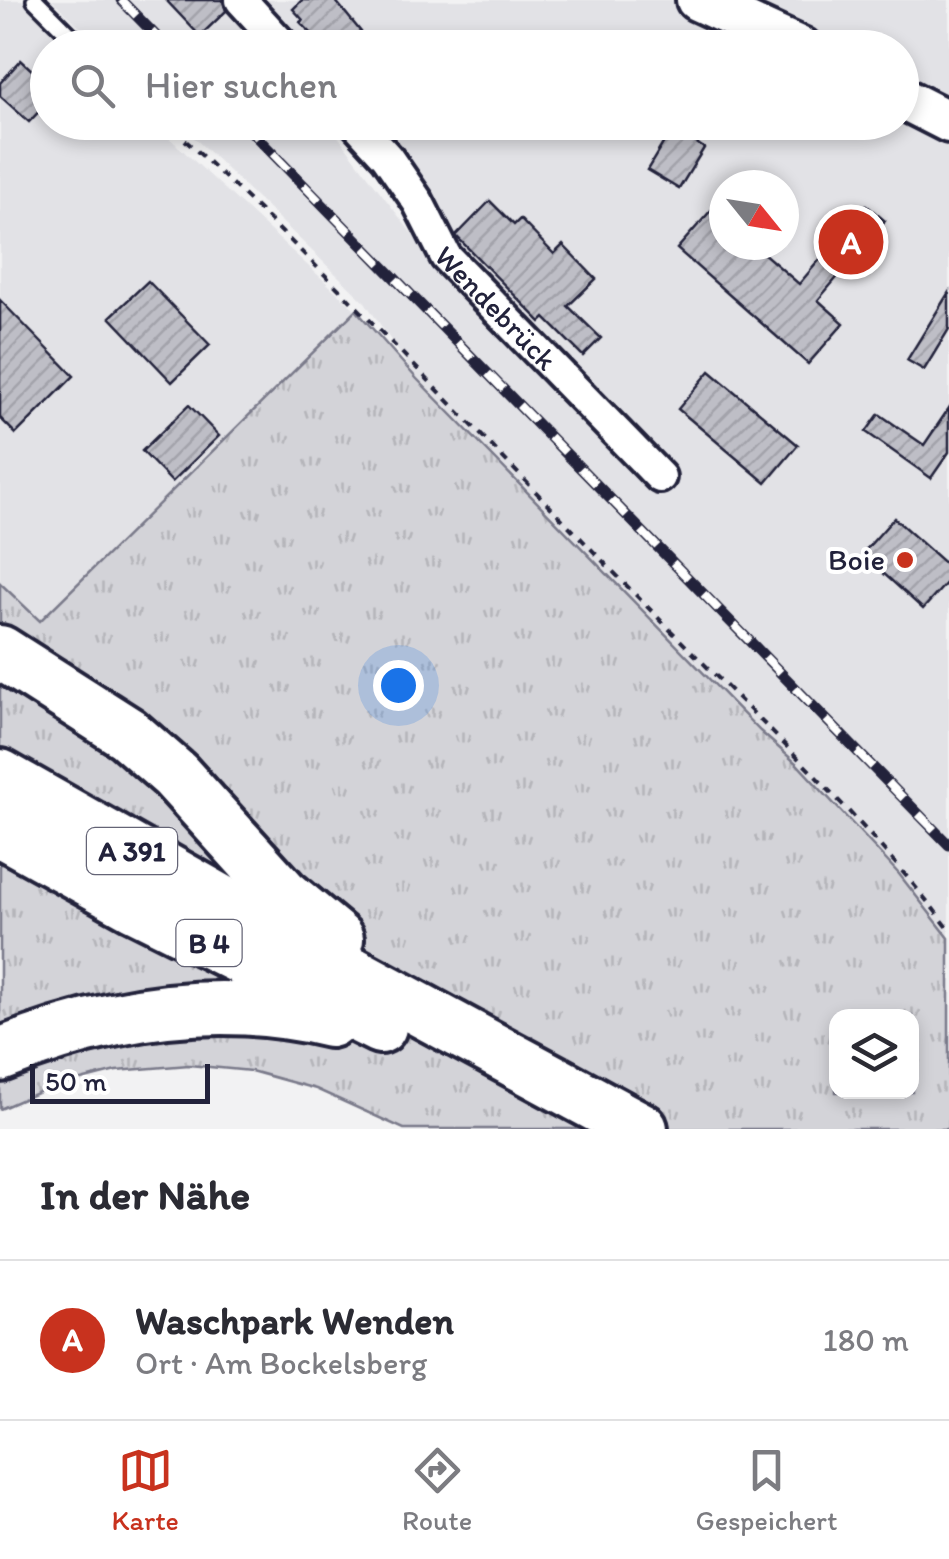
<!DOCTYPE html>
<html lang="de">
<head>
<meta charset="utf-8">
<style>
  :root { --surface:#fff; --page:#f7f7f7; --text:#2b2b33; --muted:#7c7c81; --line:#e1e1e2; --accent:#c8321e }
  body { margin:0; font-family:Itim,sans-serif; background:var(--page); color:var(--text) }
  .controls { position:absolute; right:30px; bottom:30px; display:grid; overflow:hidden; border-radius:20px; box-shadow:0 5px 15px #0003 }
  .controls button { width:90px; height:90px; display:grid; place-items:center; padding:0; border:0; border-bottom:2px solid var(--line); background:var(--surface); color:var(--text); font:50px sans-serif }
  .compass { position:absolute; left:709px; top:170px; width:90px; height:90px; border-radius:50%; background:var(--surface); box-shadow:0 5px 15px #0003; rotate:120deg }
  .scale { position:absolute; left:30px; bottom:25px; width:180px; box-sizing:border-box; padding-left:10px; border:5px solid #22223b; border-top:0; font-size:28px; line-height:35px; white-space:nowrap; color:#22223b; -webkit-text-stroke:8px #fff; paint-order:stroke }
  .you { position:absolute; left:398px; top:685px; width:35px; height:35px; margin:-25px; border:8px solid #fff; border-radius:50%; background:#1a73e8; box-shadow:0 0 0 15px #1a73e833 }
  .badge { display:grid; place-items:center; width:65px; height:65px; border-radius:50%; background:var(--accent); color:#fff; font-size:32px; font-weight:700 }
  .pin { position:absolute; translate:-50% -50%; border:5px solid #fff; box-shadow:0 2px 10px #0006 }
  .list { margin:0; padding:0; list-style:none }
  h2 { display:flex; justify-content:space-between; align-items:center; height:130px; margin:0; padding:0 40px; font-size:42px }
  h2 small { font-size:32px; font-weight:400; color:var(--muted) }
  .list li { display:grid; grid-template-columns:65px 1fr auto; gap:30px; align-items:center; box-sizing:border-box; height:160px; padding:0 40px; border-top:2px solid var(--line) }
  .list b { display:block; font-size:38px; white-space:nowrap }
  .list p { margin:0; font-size:32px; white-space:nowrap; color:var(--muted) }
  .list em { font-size:32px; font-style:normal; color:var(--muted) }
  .icon { flex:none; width:55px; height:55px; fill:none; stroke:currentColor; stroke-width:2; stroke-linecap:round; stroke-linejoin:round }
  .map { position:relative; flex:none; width:949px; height:1129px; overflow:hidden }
  .search { position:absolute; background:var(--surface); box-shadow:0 5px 15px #0003; left:30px; right:30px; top:30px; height:110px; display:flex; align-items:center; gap:25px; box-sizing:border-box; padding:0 35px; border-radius:55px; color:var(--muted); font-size:38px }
  .sheet { height:290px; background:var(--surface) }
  nav { display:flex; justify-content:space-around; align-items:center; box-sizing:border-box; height:140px; border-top:2px solid var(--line); background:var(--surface); font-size:28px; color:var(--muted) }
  nav a { display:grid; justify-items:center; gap:5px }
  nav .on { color:var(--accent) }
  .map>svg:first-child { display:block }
</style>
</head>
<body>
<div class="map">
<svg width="949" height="1129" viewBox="0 0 949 1129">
  <defs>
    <pattern id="grass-tufts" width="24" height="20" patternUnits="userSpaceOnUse" patternTransform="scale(2.5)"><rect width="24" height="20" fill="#d3d3d8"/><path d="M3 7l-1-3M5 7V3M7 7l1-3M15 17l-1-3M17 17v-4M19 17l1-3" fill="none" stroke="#b5b5ba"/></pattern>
    <pattern id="building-hatch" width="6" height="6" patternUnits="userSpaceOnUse" patternTransform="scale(2.5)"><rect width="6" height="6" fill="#bebec6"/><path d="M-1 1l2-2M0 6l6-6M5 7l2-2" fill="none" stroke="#a3a3ab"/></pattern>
  </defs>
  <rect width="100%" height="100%" fill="#f2f2f3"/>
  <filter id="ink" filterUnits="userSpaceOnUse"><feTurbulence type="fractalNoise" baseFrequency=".01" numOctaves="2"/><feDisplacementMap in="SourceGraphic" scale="20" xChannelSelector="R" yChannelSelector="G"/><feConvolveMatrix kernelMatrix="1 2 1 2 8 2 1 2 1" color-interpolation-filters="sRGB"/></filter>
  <g filter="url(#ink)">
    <path fill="#e2e2e6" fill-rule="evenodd" d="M 0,0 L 25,0 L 74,47 L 48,48 L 48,122 L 153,123 L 356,310 L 39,621 L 0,583 Z
      M 52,0 L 234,0 L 273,47 L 101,47 Z
      M 259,0 L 949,0 L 949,938 L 899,874 L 797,764 L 760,731 L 417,379 L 365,302 L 179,123 L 328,123 L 422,247 L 430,194 L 374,123 L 902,122 L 902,48 L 304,47 ZM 724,185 L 784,185 L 784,245 L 724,245 Z"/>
    <path fill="url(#grass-tufts)" stroke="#7a7a8a" stroke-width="2.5" fill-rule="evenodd" d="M 356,310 L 417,379 L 760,731 L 797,764 L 899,874 L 949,938 L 949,1129 L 404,1129 L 316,1089 L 251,1071 L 189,1065 L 116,1071 L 46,1089 L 0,1109 L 0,583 L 40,621 ZM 836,1016 L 912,1016 L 912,1092 L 836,1092 Z"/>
    <path fill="url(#building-hatch)" stroke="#22223b" stroke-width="2.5" d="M 166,0 L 223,0 L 226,11 L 200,36 Z
      M 302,0 L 335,0 L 361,32 L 346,48 L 326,48 L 300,22 L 303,20 L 293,9 Z
      M 21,60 L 48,85 L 48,102 L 29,122 L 0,96 L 0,83 Z
      M 676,122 L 699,122 L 689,138 L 704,148 L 679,189 L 647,170 Z
      M 490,201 L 514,225 L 520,219 L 554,254 L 563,245 L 596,279 L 568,306 L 601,338 L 583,356 L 545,318 L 541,322 L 456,236 Z
      M 866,205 L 885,221 L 818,300 L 844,323 L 808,364 L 677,249 L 713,208 L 724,218 L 724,245 L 754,245 L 799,284 Z
      M 148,281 L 210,345 L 172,382 L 110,317 Z
      M 949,292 L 949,329 L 924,370 L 907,360 Z
      M 0,300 L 74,376 L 16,434 L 0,418 Z
      M 710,371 L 798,445 L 766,483 L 678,409 Z
      M 189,405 L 219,436 L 172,482 L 142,451 Z
      M 949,408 L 949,452 L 931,478 L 866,432 L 879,414 L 924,445 Z
      M 894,518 L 949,567 L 949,580 L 923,609 L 862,554 Z"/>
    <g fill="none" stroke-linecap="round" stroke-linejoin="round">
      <g stroke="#22223b" stroke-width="22">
        <path id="lane" d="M 35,0 L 83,48
          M 166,122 L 170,126"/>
      </g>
      <g stroke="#22223b" stroke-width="38">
        <g id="street">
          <path d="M 241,0 L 285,48"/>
          <path id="s1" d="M 355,122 L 387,157 L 418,202 L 446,257 L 660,477"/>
        </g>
      </g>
      <g stroke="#22223b" stroke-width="48">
        <path id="secondary" d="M 697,0 L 801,48
          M 902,98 L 949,122"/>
      </g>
      <g stroke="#22223b" stroke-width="60">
        <path id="highway" d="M 0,652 L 127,733 L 175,775 L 283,894 L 337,939
          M 0,776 L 265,926 L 641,1129
          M 0,830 L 135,905 L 380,1027
          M 0,1055 C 106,1012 217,993 330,1021"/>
      </g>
      <path stroke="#22223b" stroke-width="4" stroke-dasharray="8 8" stroke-linecap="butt" d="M 185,140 C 341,284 484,440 633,592 C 740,703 855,806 949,929"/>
      <use href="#lane" stroke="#fff" stroke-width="15"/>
      <use href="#street" stroke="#fff" stroke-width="30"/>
      <use href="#secondary" stroke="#fff" stroke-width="40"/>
      <use href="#highway" stroke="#fff" stroke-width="52"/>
      <g stroke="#22223b" stroke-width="11">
        <path id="rail" d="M 121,0 L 168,48
          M 242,122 L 949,845"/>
      </g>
      <use href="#rail" stroke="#fff" stroke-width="8" stroke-dasharray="22" stroke-linecap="butt"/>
    </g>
  </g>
  <circle fill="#c8321e" stroke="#fff" stroke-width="4" cx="905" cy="560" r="10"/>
  <g text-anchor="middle" stroke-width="8" stroke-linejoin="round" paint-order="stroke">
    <g fill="#fff" stroke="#646476" stroke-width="2.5">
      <rect x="87" y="828" width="90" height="46" rx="8"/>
      <rect x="176.5" y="920" width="65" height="46" rx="8"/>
    </g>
    <g font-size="28" font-weight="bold" fill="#22223b">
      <text x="132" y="861">A 391</text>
      <text x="209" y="953">B 4</text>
    </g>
    <g font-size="30" fill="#22223b" stroke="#fff">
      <text dy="10" stroke="none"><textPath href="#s1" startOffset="235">Wendebrück</textPath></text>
    </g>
    <g font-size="30" fill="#22223b" stroke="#fff" text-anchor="end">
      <text x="885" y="570">Boie</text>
    </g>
  </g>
</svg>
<div class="controls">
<button><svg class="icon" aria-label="layers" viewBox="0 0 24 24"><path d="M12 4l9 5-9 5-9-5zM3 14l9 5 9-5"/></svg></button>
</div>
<svg class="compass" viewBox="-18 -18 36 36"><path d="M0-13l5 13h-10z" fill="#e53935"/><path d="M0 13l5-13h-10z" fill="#7c7c81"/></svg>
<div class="scale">50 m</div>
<div class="you"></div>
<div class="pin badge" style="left:851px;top:242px">A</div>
<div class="search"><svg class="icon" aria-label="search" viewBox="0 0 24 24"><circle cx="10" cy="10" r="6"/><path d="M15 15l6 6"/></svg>Hier suchen</div>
</div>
<section class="sheet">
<h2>In der Nähe<small></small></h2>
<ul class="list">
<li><span class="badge">A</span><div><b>Waschpark Wenden</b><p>Ort · Am Bockelsberg</p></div><em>180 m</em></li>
</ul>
</section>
<nav>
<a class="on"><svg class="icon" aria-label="map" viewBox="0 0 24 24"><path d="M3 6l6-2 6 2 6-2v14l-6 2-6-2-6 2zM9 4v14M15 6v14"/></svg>Karte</a>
<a><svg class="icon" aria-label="directions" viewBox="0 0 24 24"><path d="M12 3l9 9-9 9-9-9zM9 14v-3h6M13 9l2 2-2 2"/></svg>Route</a>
<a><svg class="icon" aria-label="saved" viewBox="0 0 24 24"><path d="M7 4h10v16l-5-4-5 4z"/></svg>Gespeichert</a>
</nav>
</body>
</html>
